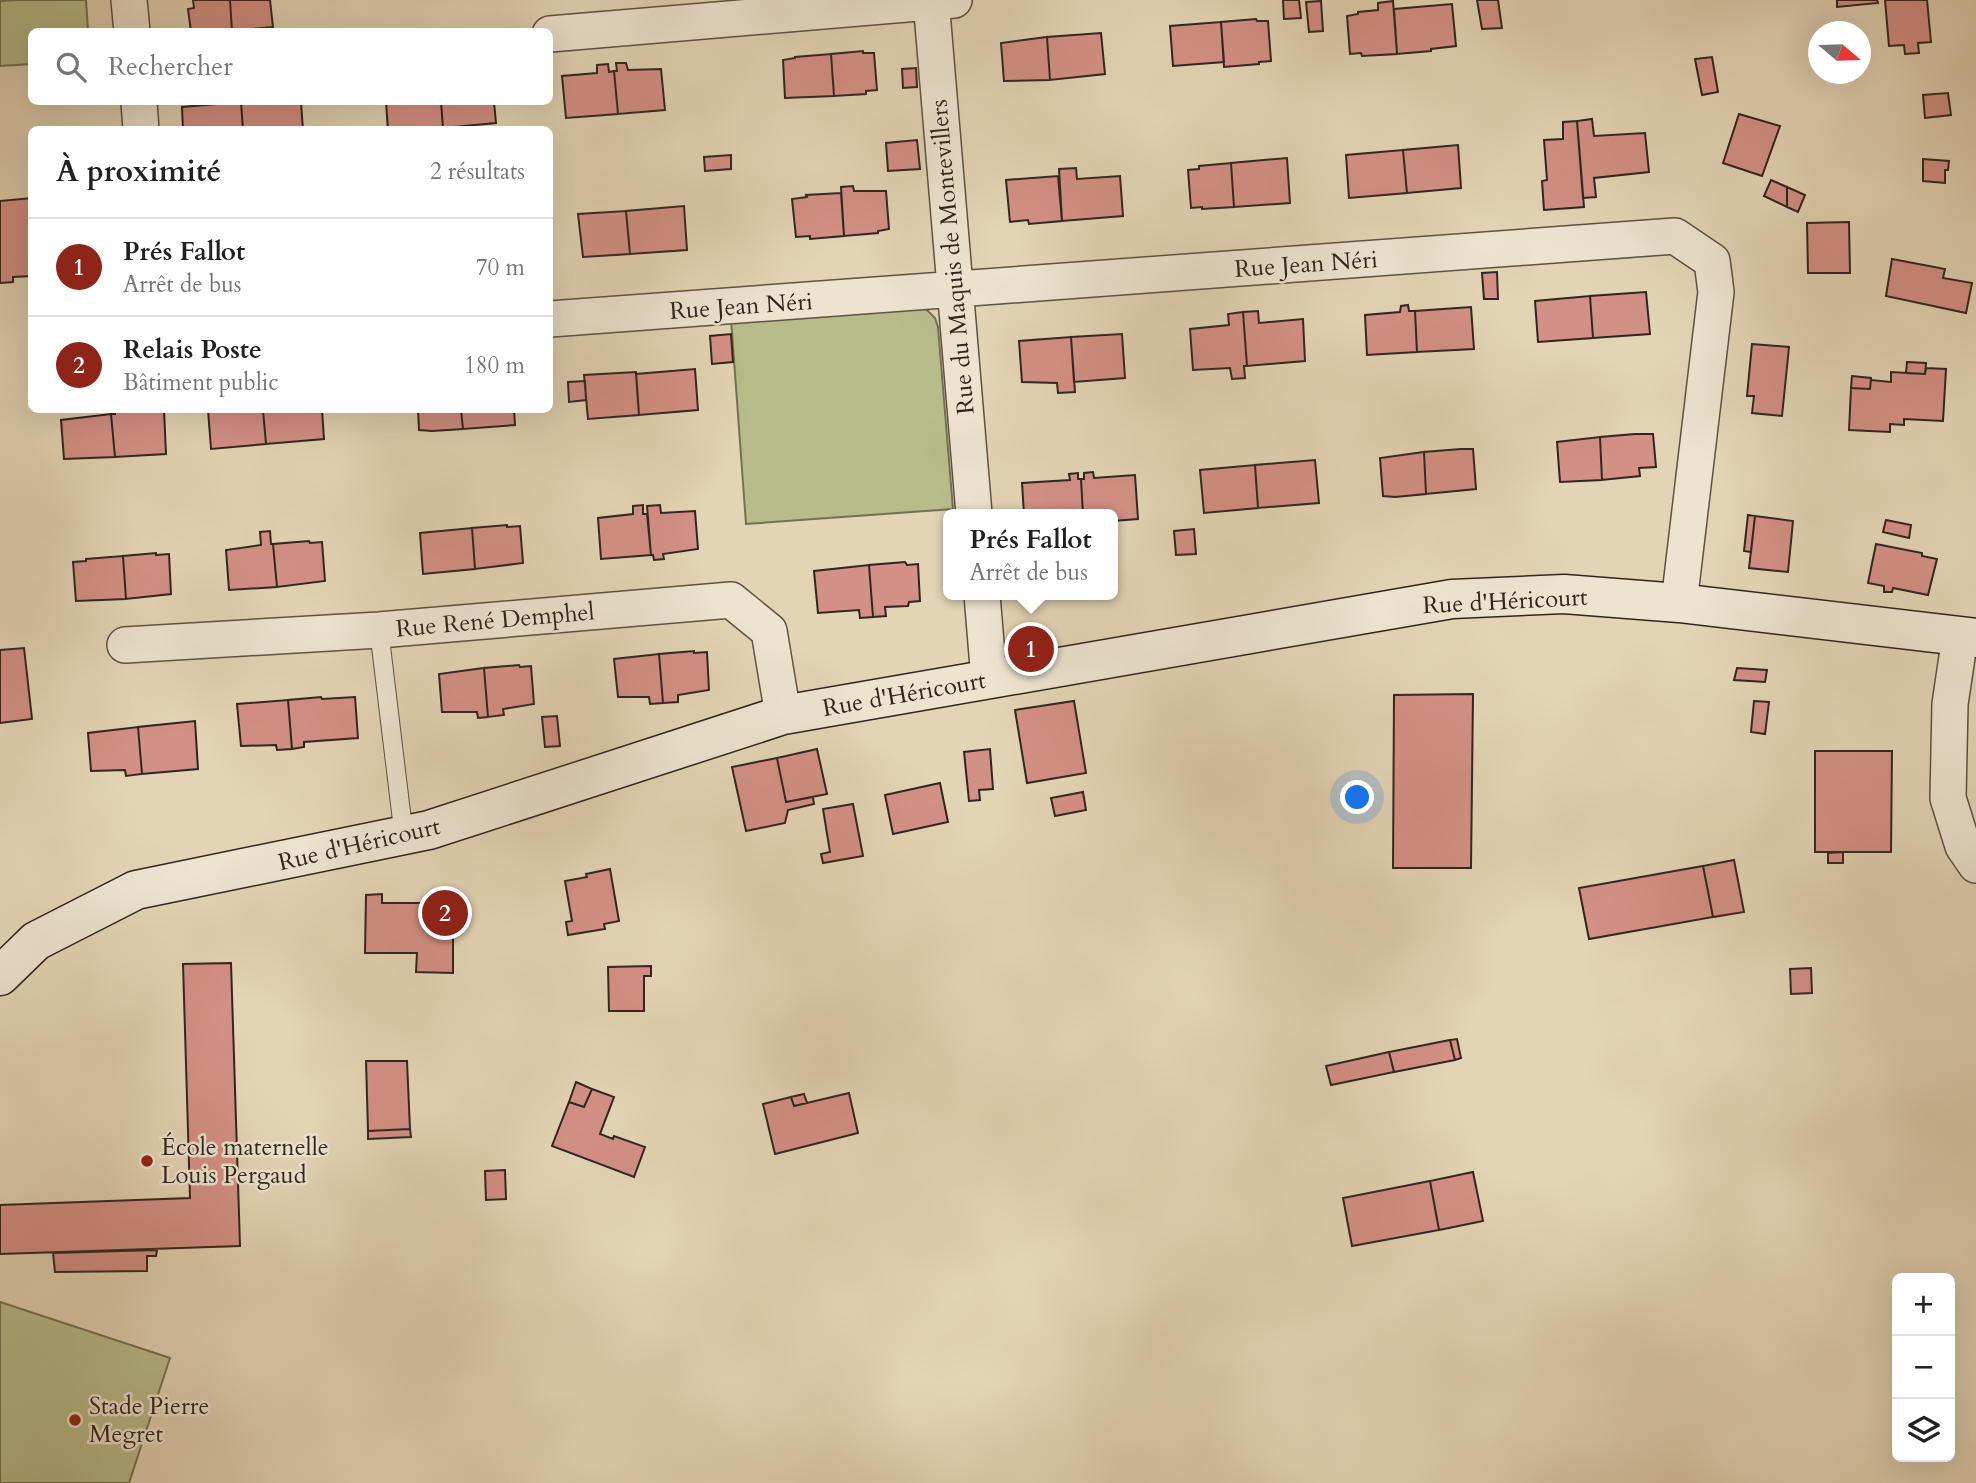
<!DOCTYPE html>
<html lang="fr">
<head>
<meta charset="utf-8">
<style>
  :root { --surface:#fff; --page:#f2f2f2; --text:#202124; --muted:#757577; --line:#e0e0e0; --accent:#8f2418 }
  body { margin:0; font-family:Cardo,serif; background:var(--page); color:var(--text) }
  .controls { position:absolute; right:21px; bottom:21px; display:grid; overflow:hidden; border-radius:10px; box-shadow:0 7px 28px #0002 }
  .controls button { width:63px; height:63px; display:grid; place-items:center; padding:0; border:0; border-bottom:2px solid var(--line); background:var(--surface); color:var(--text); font:35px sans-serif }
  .compass { position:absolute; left:1808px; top:21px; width:63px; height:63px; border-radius:50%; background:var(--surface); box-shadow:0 7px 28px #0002; rotate:109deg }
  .you { position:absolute; left:1358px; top:798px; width:24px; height:24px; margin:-18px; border:5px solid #fff; border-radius:50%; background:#1a73e8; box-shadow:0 0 0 10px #1a73e833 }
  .badge { display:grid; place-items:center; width:46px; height:46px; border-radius:50%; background:var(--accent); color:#fff; font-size:23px; font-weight:700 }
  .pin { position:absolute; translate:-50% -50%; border:4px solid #fff; box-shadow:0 2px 7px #0006 }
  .popup { position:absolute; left:943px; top:509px; width:175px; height:91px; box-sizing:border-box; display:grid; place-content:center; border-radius:10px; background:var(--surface); filter:drop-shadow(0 2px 5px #0005); font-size:23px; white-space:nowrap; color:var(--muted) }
  .popup b { font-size:26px; color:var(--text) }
  .popup::after { content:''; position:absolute; left:50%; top:100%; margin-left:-14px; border:14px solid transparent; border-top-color:var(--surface) }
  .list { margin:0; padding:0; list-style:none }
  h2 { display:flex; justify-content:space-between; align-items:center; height:91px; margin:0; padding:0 28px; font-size:30px }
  h2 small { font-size:23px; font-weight:400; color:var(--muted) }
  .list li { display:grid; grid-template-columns:46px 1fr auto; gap:21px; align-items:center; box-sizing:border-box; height:98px; padding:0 28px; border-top:2px solid var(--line) }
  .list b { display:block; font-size:26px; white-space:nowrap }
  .list p { margin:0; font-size:23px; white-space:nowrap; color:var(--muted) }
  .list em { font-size:23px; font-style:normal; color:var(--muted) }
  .icon { flex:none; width:38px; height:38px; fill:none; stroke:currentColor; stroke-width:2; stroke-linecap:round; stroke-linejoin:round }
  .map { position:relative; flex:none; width:1976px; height:1483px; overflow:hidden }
  .search { position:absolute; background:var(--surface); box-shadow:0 7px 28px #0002; left:28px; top:28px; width:525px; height:77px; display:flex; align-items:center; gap:18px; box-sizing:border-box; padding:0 24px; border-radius:10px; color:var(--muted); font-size:26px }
  .panel { position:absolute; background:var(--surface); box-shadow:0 7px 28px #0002; left:28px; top:126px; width:525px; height:287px; border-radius:10px }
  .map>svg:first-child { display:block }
</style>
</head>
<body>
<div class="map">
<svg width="1976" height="1483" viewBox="0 0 1976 1483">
  <rect width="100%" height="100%" fill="#e3d4b5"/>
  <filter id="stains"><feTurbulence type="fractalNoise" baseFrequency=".00286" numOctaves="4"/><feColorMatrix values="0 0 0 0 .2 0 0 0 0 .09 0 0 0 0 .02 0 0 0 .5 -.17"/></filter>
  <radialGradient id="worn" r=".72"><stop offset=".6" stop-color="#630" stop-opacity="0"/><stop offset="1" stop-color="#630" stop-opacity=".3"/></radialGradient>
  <path fill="#b8bc8b" stroke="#747154" stroke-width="2" d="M 18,0 L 86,0 L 88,31 L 32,32 L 31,64 L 0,66 L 0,1 Z
    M 924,307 L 935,318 L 938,327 L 953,509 L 746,524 L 731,319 Z
    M 0,1302 L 170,1358 L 129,1483 L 0,1483 Z"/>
  <path fill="#d39085" stroke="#30261d" stroke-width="2" d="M 193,0 L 230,0 L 232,31 L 191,32 L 188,9 L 194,8 Z
    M 230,0 L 270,0 L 273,27 L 232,31 Z
    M 1283,0 L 1299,0 L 1301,18 L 1284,19 Z
    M 1477,0 L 1498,0 L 1502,28 L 1482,29 Z
    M 1837,0 L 1877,0 L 1878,3 L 1837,7 Z
    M 1885,0 L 1927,0 L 1931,42 L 1918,43 L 1919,53 L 1905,54 L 1904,45 L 1889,46 Z
    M 1321,1 L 1323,31 L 1309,32 L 1306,2 Z
    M 1393,1 L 1397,54 L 1362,56 L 1361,53 L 1350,54 L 1347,16 L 1358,14 L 1358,12 L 1378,10 L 1378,3 Z
    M 1452,4 L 1456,46 L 1431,49 L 1431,51 L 1397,54 L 1394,9 Z
    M 1256,19 L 1257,21 L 1268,21 L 1271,61 L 1259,62 L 1259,64 L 1224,67 L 1221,22 Z
    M 1221,22 L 1224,62 L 1173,66 L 1170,26 Z
    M 1101,33 L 1105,74 L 1050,80 L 1047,37 Z
    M 1047,37 L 1050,80 L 1004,81 L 1001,43 Z
    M 863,51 L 863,53 L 874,53 L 877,90 L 866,91 L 866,94 L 834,96 L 831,54 Z
    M 831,54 L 834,96 L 785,98 L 783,60 L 795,58 L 795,57 Z
    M 1712,57 L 1718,92 L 1702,95 L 1695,59 Z
    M 616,63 L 626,63 L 628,70 L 661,69 L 665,110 L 618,114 L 614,71 L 617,71 Z
    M 608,64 L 609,72 L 614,71 L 618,114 L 566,118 L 562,76 L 597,73 L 597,65 Z
    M 916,68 L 917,87 L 903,88 L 902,69 Z
    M 1948,93 L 1951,115 L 1925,118 L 1923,95 Z
    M 241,102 L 243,130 L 183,130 L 182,107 Z
    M 241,102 L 301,102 L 303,130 L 243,130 Z
    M 386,102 L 441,102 L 443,128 L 388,130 Z
    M 441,102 L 494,102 L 496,123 L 443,128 Z
    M 1739,114 L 1780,126 L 1762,176 L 1723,163 Z
    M 1592,119 L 1594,136 L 1645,133 L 1649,172 L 1594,178 L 1596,197 L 1583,198 L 1577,121 Z
    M 1577,121 L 1584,207 L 1544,210 L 1542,181 L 1547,180 L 1544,140 L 1563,139 L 1563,122 Z
    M 917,140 L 920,169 L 888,171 L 886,143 Z
    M 1458,145 L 1461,188 L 1407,193 L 1403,150 Z
    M 1403,150 L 1407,193 L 1349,198 L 1346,155 Z
    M 731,155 L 731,169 L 705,171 L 704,157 Z
    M 1287,158 L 1290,203 L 1234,207 L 1231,163 Z
    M 1923,159 L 1949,161 L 1948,170 L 1945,170 L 1945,183 L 1923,181 Z
    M 1231,163 L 1234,207 L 1202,209 L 1202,207 L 1191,208 L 1188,170 L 1199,169 L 1199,166 Z
    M 1076,168 L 1077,179 L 1120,176 L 1123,216 L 1062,221 L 1059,169 Z
    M 1058,176 L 1062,221 L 1029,224 L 1028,220 L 1010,222 L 1006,180 Z
    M 1771,180 L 1787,187 L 1787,207 L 1764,196 Z
    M 853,186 L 854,191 L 886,191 L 889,229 L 878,231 L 878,233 L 844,236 L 841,187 Z
    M 1787,187 L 1805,195 L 1798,212 L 1787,207 Z
    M 841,193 L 844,236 L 810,239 L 810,236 L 796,237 L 792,199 L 807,197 L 806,195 Z
    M 32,198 L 32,276 L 13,277 L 13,282 L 0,283 L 0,201 Z
    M 684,206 L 687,250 L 630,254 L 626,211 Z
    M 626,211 L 630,254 L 583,257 L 578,214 Z
    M 1849,222 L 1850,273 L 1808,273 L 1807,223 Z
    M 1892,259 L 1945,269 L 1943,278 L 1972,283 L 1966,313 L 1886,296 Z
    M 1497,272 L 1498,299 L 1484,299 L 1482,273 Z
    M 1646,292 L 1650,334 L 1593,338 L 1590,296 Z
    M 1590,296 L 1593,338 L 1538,342 L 1535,301 Z
    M 1408,305 L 1409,311 L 1415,311 L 1417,352 L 1367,355 L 1365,315 L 1400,312 L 1401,306 Z
    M 1471,307 L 1474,349 L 1417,352 L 1415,311 Z
    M 1258,311 L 1259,323 L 1303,319 L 1305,361 L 1247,366 L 1243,312 Z
    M 1243,312 L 1247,366 L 1244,366 L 1245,378 L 1232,379 L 1230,368 L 1193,370 L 1190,329 L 1229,325 L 1228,314 Z
    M 731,334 L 733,362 L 712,364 L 710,336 Z
    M 1122,334 L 1125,378 L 1074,382 L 1071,337 Z
    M 1071,337 L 1075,392 L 1058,393 L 1057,383 L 1022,382 L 1019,341 Z
    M 1752,344 L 1789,347 L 1782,416 L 1752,413 L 1754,396 L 1747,396 Z
    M 1907,362 L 1926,363 L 1925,374 L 1906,373 Z
    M 1926,368 L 1946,369 L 1943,421 L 1904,419 L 1904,425 L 1890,424 L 1890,432 L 1849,430 L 1851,388 L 1870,389 L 1871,380 L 1891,382 L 1891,372 L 1925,374 Z
    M 695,369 L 698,410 L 639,415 L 636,374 Z
    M 636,372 L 639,415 L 588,419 L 584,375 Z
    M 1852,376 L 1871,378 L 1870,389 L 1851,388 Z
    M 585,381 L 586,400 L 569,402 L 568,382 Z
    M 115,410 L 133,410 L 134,412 L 164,410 L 166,454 L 115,457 L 111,414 L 115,414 Z
    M 208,410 L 263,410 L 266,444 L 211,449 Z
    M 263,410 L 322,410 L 324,439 L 266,444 Z
    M 418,410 L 461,410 L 463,429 L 432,431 L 419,430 Z
    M 461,410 L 514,410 L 515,425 L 463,429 Z
    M 111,414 L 115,457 L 64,459 L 61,420 Z
    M 1635,434 L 1653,434 L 1656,467 L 1639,468 L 1640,476 L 1602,480 L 1600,437 Z
    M 1600,437 L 1602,480 L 1560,482 L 1557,442 Z
    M 1461,449 L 1473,449 L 1476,489 L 1426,494 L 1424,452 Z
    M 1424,452 L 1426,494 L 1395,497 L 1383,496 L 1380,458 Z
    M 1315,460 L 1319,503 L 1258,508 L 1255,465 Z
    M 1255,465 L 1258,508 L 1204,513 L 1200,470 Z
    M 1093,472 L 1094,478 L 1135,475 L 1138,519 L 1113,521 L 1113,514 L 1083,514 L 1081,479 L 1084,479 L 1084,473 Z
    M 1078,473 L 1078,479 L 1081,479 L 1083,514 L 1024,514 L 1022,483 L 1070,480 L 1069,474 Z
    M 643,505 L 643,514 L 647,514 L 651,555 L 601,559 L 598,518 L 633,514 L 633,506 Z
    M 660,505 L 661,513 L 695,511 L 698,549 L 663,554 L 664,559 L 654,560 L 653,555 L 651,555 L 647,506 Z
    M 1748,515 L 1755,516 L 1751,552 L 1744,551 Z
    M 1755,516 L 1793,521 L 1788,572 L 1749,568 Z
    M 1886,520 L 1911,525 L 1909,538 L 1883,532 Z
    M 507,525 L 507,527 L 520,526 L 523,563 L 475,569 L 472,528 Z
    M 472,528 L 475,569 L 423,574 L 420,533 Z
    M 1194,529 L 1196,554 L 1176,555 L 1174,531 Z
    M 270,531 L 271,544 L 273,544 L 277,587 L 229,590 L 226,550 L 261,545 L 260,532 Z
    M 309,541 L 310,543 L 322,542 L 325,581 L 277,587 L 273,544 Z
    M 1876,544 L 1922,553 L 1922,556 L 1937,559 L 1928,595 L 1893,588 L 1892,592 L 1884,592 L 1884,586 L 1868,583 Z
    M 156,553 L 156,555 L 169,554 L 171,594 L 126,599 L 123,556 Z
    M 123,556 L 126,599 L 76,601 L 73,562 L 86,561 L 86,559 Z
    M 905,562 L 907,565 L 918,564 L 920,601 L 909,602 L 908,606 L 885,607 L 886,616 L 873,617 L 869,565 Z
    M 869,565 L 873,617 L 860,618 L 859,610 L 818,613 L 814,571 Z
    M 24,648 L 32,719 L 0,723 L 0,650 Z
    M 694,651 L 694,653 L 707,652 L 709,690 L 678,695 L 678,702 L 663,703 L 659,654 Z
    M 659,654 L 663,703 L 650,704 L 649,697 L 618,697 L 614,659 Z
    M 519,665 L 520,667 L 531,666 L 534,704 L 503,709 L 504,715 L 488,717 L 484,668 Z
    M 484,668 L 488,717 L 478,718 L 477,712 L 442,712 L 439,674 Z
    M 1737,668 L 1767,670 L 1765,682 L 1734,680 Z
    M 1473,694 L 1471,868 L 1393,868 L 1394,695 Z
    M 321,697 L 322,699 L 355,697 L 358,738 L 304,742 L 304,747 L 292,749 L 288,700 Z
    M 288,700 L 292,749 L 277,750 L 276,745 L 241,746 L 237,704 Z
    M 1074,701 L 1086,773 L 1027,783 L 1015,710 Z
    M 1754,701 L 1769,702 L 1765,734 L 1751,732 Z
    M 557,716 L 560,746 L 545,747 L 542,717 Z
    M 195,721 L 198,769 L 142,774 L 138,727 Z
    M 138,727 L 142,774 L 126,776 L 125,770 L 91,771 L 88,733 Z
    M 817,749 L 827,794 L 786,802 L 777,758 Z
    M 990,749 L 993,789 L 979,790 L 980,800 L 969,801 L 964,752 Z
    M 1815,751 L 1892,751 L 1891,852 L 1815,852 Z
    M 777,758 L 786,802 L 813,797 L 814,804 L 788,810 L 785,823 L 746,831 L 732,767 Z
    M 940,783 L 948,822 L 893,834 L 885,795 Z
    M 1083,792 L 1086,810 L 1055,816 L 1051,798 Z
    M 853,804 L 863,856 L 823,863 L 821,854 L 830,852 L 823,809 Z
    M 1843,852 L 1843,863 L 1828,863 L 1828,853 Z
    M 1734,860 L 1744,912 L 1713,917 L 1703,866 Z
    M 1703,866 L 1713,917 L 1589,939 L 1579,888 Z
    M 610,869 L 619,921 L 604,924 L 605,929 L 568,935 L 566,922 L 572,921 L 565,881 L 587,877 L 586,874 Z
    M 382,894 L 382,903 L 453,903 L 453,973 L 416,972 L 417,953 L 365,953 L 366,895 Z
    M 231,963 L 240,1246 L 0,1254 L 0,1205 L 190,1198 L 183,964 Z
    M 651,966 L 651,976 L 644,976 L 644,1011 L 609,1011 L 608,967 Z
    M 1811,968 L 1812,993 L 1791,994 L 1790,969 Z
    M 1457,1039 L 1461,1058 L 1455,1060 L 1450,1040 Z
    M 1450,1040 L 1455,1060 L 1394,1072 L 1389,1052 Z
    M 1389,1052 L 1394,1072 L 1331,1085 L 1326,1066 Z
    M 366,1061 L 407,1061 L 410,1129 L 368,1131 Z
    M 576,1082 L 592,1089 L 584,1107 L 569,1102 Z
    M 592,1089 L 614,1097 L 600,1134 L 613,1139 L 614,1136 L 645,1147 L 634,1177 L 552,1146 L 569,1102 L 584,1107 Z
    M 849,1093 L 858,1133 L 775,1154 L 763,1104 L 791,1097 L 794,1106 Z
    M 804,1094 L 807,1103 L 794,1106 L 791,1097 Z
    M 410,1129 L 411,1137 L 368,1139 L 368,1131 Z
    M 505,1170 L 506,1199 L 486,1200 L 485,1171 Z
    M 1473,1172 L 1483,1221 L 1439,1230 L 1430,1181 Z
    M 1430,1181 L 1439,1230 L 1352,1246 L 1343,1198 Z
    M 157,1250 L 156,1256 L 147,1256 L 147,1271 L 55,1272 L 53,1253 Z"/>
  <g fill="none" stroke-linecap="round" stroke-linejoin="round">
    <g stroke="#5d5243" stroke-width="20">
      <path id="lane" d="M 379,630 L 404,837"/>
    </g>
    <g stroke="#5d5243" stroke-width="38">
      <path id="street" d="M 129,0 L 132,32
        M 931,0 L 974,514
        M 550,34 L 954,0
        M 139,102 L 141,130
        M 550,319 L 1675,236 L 1712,261 L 1716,292 L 1679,603
        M 982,595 L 989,679
        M 1960,637 L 1950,704 L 1948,798 L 1963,846 L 1976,865
        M 125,645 L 379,630 L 731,600 L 769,631 L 783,715"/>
    </g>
    <g stroke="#30261d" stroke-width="41">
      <path id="secondary" d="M 0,976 L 36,941 L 136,890 L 429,830 L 783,715 L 1452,599 L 1564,594 L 1679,603 L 1976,638"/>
    </g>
    <use href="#lane" stroke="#ede3cf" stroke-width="18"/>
    <use href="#street" stroke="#ede3cf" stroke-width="35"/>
    <use href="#secondary" stroke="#ede3cf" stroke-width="38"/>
  </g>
  <g fill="#8f2418" stroke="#ede3cf" stroke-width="2.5">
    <circle cx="147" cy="1161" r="7"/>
    <circle cx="75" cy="1420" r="7"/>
  </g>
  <g text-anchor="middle" stroke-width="5" stroke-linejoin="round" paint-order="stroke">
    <g font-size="24" fill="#30261d" stroke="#ede3cf">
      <text transform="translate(952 257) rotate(-95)" y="8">Rue du Maquis de Montevillers</text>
      <text transform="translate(1306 264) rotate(-4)" y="8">Rue Jean Néri</text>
      <text transform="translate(741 306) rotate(-4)" y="8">Rue Jean Néri</text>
      <text transform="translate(1505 601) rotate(-3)" y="8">Rue d'Héricourt</text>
      <text transform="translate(495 620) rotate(-5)" y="8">Rue René Demphel</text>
      <text transform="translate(904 694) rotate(-10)" y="8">Rue d'Héricourt</text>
      <text transform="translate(359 844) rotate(-13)" y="8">Rue d'Héricourt</text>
    </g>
    <g font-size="24" fill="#30261d" stroke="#ede3cf" text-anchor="start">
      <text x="161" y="1155">École maternelle<tspan x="161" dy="28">Louis Pergaud</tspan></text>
      <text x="89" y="1414">Stade Pierre<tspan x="89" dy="28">Megret</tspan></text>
    </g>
  </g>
  <rect width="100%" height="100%" filter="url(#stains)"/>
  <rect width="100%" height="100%" fill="url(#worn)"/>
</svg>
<div class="controls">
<button>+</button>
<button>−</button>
<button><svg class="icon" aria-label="layers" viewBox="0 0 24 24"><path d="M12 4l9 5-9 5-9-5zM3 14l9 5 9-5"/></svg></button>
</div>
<svg class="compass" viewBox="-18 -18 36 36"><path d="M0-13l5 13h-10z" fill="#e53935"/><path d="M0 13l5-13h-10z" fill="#757577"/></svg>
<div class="you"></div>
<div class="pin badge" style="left:1031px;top:649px">1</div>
<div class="popup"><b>Prés Fallot</b>Arrêt de bus</div>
<div class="pin badge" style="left:445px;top:913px">2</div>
<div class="search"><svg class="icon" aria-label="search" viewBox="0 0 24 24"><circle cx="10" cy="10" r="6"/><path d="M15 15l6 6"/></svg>Rechercher</div>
<section class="panel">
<h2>À proximité<small>2 résultats</small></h2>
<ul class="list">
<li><span class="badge">1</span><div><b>Prés Fallot</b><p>Arrêt de bus</p></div><em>70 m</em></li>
<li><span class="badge">2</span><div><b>Relais Poste</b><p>Bâtiment public</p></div><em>180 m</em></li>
</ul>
</section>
</div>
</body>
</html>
